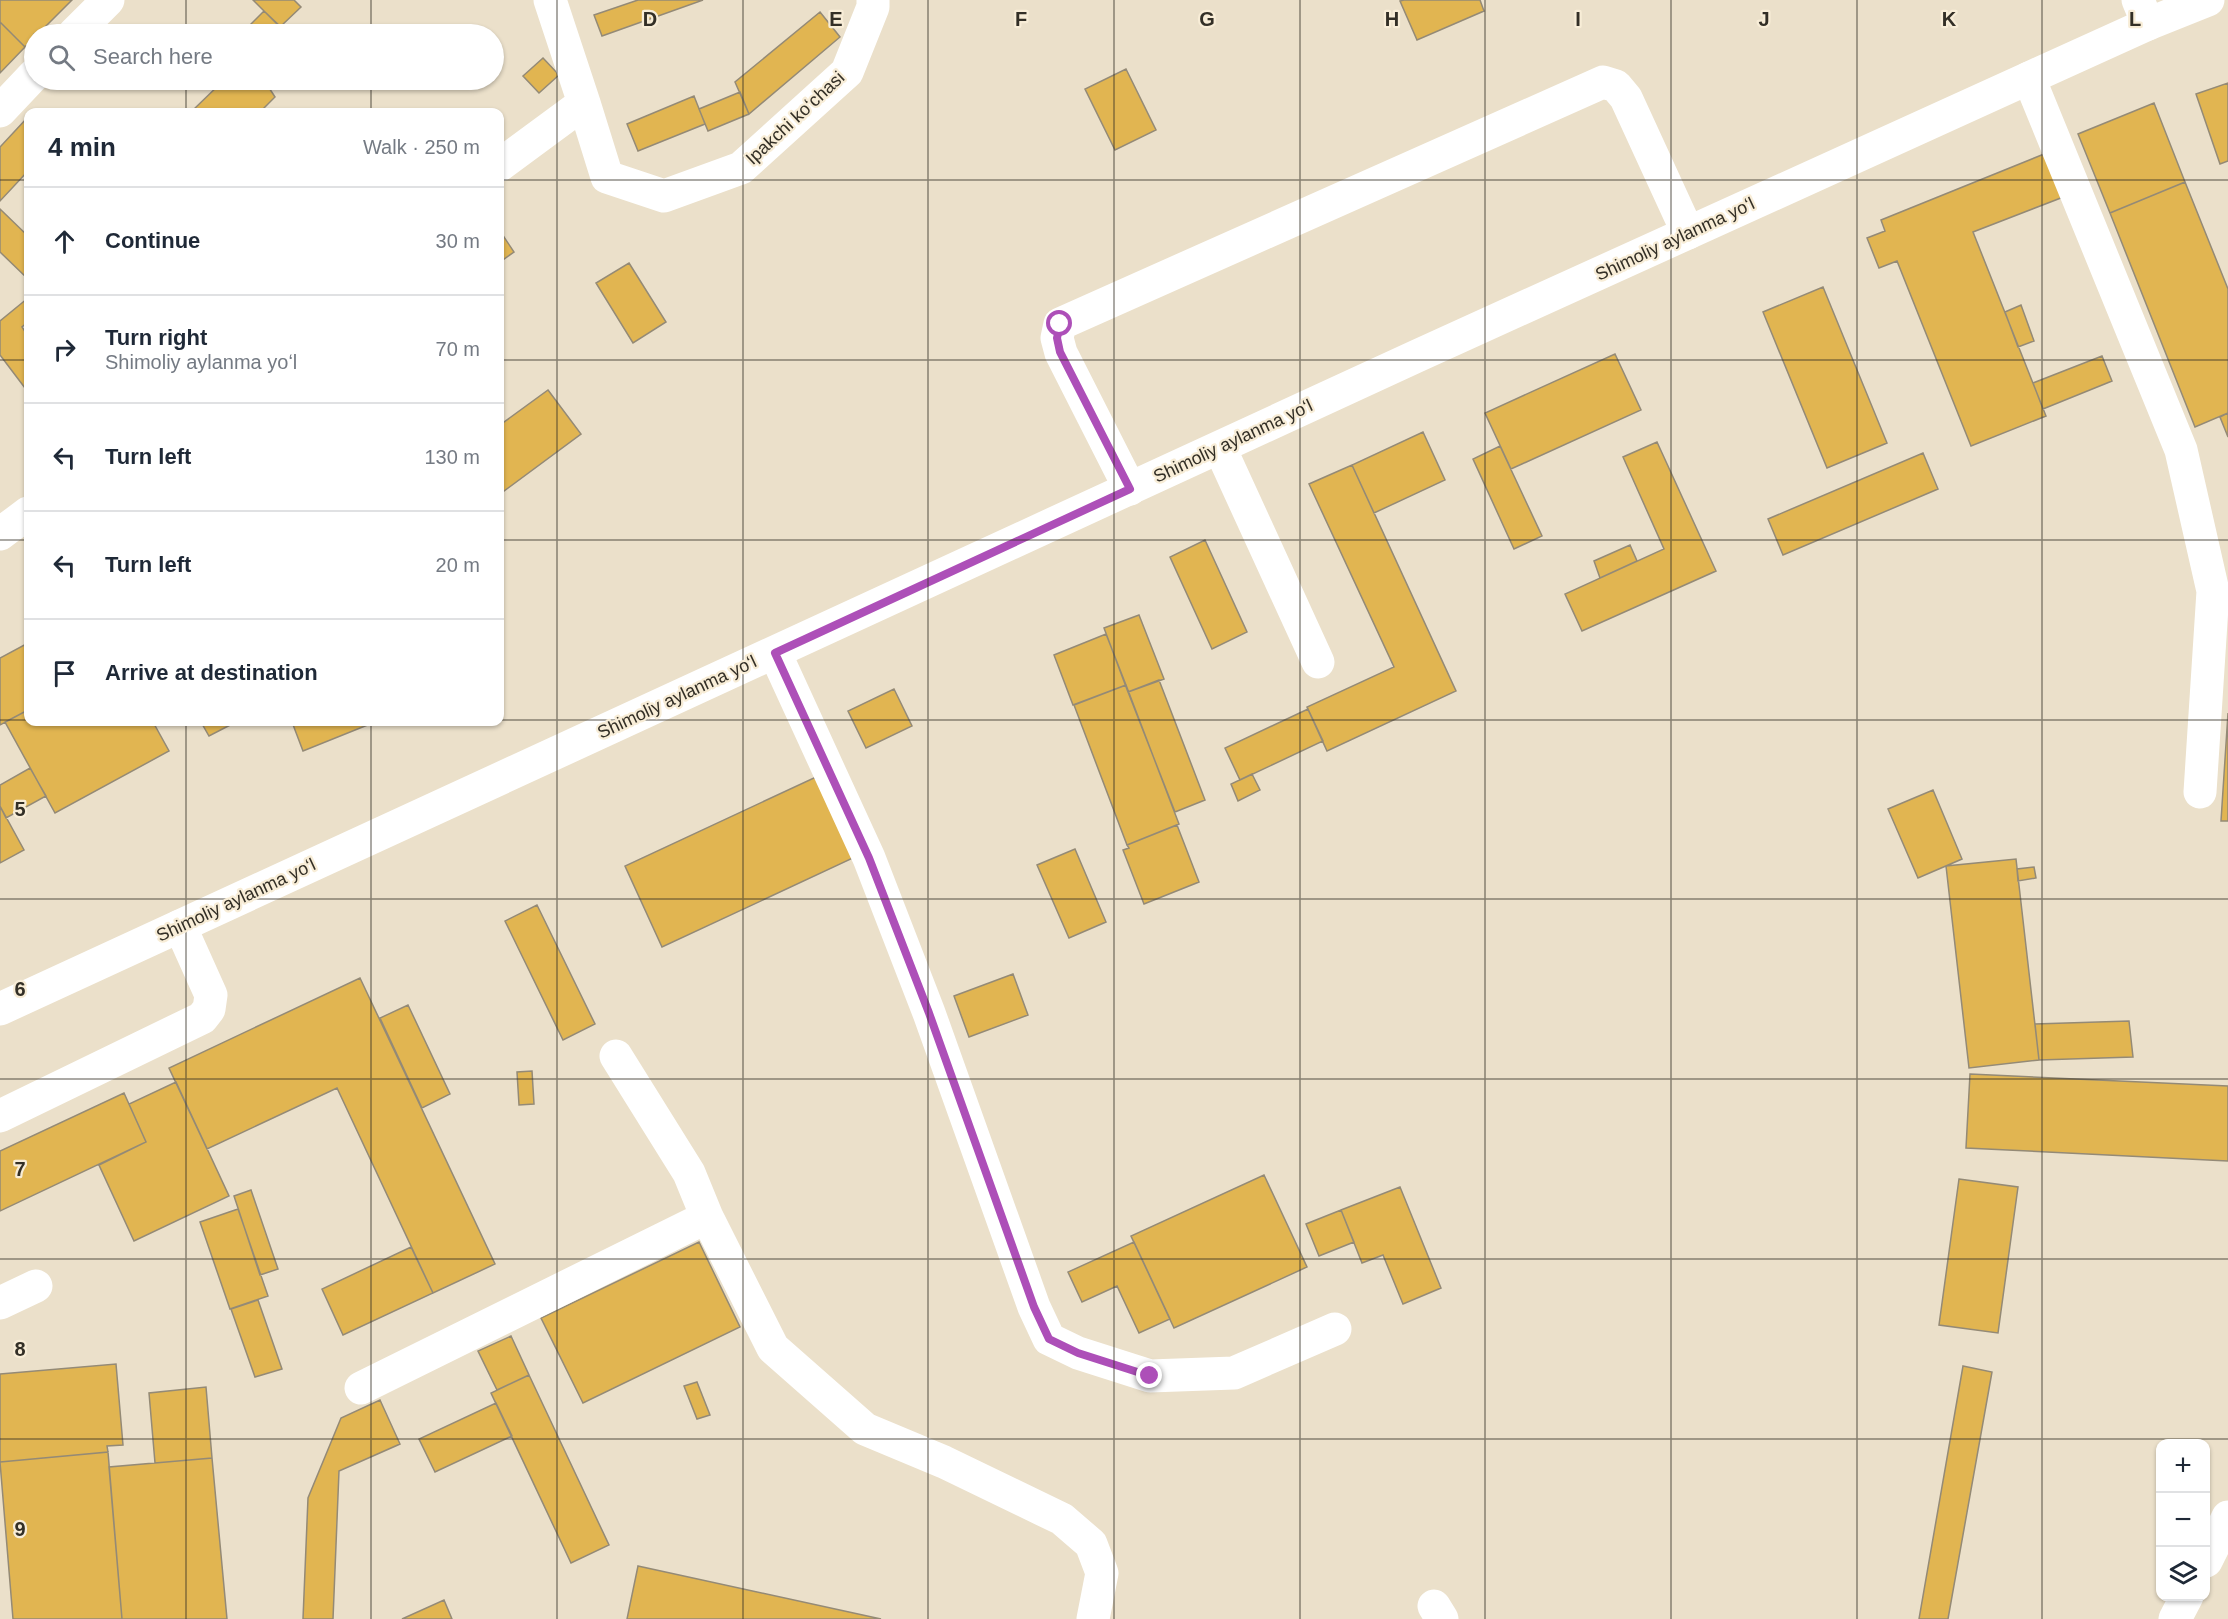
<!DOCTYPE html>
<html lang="en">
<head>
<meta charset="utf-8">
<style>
  :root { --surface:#fff; --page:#f2f2f3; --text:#1f2937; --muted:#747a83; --line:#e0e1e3 }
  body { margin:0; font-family:Arial,sans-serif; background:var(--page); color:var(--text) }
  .controls { position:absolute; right:18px; bottom:18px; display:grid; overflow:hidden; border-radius:12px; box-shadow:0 2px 4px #0004 }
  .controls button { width:54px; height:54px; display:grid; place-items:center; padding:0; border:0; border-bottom:2px solid var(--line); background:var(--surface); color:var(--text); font:30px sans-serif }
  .stop { position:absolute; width:18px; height:18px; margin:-14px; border:4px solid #ad4fb8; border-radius:50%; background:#fff }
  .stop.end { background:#ad4fb8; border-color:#fff; box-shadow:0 2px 6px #0008 }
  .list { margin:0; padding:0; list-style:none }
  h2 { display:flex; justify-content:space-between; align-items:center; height:78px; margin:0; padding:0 24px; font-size:26px }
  h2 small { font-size:20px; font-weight:400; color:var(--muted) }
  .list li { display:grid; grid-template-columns:39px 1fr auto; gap:18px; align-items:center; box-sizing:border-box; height:108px; padding:0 24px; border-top:2px solid var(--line) }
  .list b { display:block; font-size:22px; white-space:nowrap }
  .list p { margin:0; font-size:20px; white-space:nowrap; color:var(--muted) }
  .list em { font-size:20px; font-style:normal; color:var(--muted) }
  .icon { flex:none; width:33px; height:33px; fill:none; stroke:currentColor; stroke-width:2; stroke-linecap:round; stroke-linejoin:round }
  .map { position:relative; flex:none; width:2228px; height:1619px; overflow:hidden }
  .search { position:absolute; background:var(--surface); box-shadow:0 2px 4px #0004; left:24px; top:24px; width:480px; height:66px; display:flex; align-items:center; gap:15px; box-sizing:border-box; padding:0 21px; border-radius:33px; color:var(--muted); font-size:22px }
  .panel { position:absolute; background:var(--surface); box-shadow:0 2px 4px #0004; left:24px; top:108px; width:480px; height:618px; border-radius:12px }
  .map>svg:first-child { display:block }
</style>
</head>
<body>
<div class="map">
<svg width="2228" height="1619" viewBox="0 0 2228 1619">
  <rect width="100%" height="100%" fill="#ebe0ca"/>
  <path fill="#e1b551" stroke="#948a76" stroke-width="1.5" d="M 0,0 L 72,0 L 38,34 L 34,34 L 34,38 L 25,47 L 0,22 Z
    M 253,0 L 294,0 L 301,7 L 280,27 Z
    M 638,0 L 703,0 L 602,36 L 594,15 Z
    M 1404,0 L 1480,0 L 1484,11 L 1417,40 L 1400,1 Z
    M 264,11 L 284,30 L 279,34 L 241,34 Z
    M 820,12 L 840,37 L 749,114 L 735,82 Z
    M 0,22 L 25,47 L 0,73 Z
    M 543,58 L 559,75 L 539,93 L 523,76 Z
    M 1126,69 L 1156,130 L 1115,150 L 1085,89 Z
    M 224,80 L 264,80 L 275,97 L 260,112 L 191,112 Z
    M 2228,83 L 2228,161 L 2220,164 L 2196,94 Z
    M 740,92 L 749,114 L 708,131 L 699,109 Z
    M 694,96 L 705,124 L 638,151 L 627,124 Z
    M 2154,103 L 2185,182 L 2110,213 L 2078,134 Z
    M 28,117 L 28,171 L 0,201 L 0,147 Z
    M 2049,152 L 2066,196 L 1973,232 L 2046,416 L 1971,446 L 1897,261 L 1879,268 L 1867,238 L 1885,231 L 1881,220 Z
    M 2185,182 L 2228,289 L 2228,413 L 2195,427 L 2110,213 Z
    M 0,209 L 28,236 L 28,279 L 0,252 Z
    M 500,231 L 514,252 L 500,262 Z
    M 629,263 L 666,322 L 633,343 L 596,283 Z
    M 1823,287 L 1887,443 L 1827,468 L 1763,312 Z
    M 28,298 L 28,322 L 22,327 L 28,336 L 28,392 L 0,355 L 0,321 Z
    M 2021,305 L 2034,341 L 2018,347 L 2005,312 Z
    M 1615,354 L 1641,410 L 1511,469 L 1485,413 Z
    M 2102,356 L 2112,381 L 2043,409 L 2033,383 Z
    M 548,390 L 581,434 L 500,494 L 500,425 Z
    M 2228,413 L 2228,437 L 2220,417 Z
    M 1423,432 L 1445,480 L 1374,513 L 1352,465 Z
    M 1657,442 L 1716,571 L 1582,631 L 1565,594 L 1664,549 L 1623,457 Z
    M 1500,446 L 1542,536 L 1514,549 L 1473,459 Z
    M 1923,453 L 1938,489 L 1783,555 L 1768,519 Z
    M 1352,465 L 1456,691 L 1327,751 L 1307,707 L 1394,667 L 1309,484 Z
    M 1205,540 L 1247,632 L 1212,649 L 1170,557 Z
    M 1630,545 L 1637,561 L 1600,578 L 1594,561 Z
    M 1139,615 L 1164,679 L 1128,692 L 1104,628 Z
    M 1106,634 L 1126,685 L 1073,705 L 1054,655 Z
    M 28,643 L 28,710 L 0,725 L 0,658 Z
    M 1159,680 L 1205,800 L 1175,812 L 1128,692 Z
    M 1126,685 L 1179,824 L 1127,845 L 1074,705 Z
    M 894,689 L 912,726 L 866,748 L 848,711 Z
    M 1308,709 L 1323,741 L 1240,780 L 1225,748 Z
    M 28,710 L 28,722 L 153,722 L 169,751 L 55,813 L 5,722 Z
    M 2228,713 L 2228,821 L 2221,821 Z
    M 201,722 L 236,722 L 209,736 Z
    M 292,722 L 375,722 L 303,751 Z
    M 30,768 L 46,796 L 6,818 L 0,806 L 0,785 Z
    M 1252,774 L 1260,790 L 1238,801 L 1231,784 Z
    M 816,777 L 853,858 L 662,947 L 625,866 Z
    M 1933,790 L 1962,859 L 1918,878 L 1888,809 Z
    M 0,806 L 24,850 L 0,863 Z
    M 1177,825 L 1199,882 L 1144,904 L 1123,850 L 1129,848 L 1127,845 Z
    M 1075,849 L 1106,922 L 1069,938 L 1037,865 Z
    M 2016,859 L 2039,1060 L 1969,1068 L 1946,866 Z
    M 2034,867 L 2036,878 L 2018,881 L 2017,869 Z
    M 537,905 L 595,1024 L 563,1040 L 505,921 Z
    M 1013,974 L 1028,1015 L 969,1037 L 954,996 Z
    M 360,978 L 495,1264 L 433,1293 L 337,1088 L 207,1149 L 169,1068 Z
    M 408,1005 L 450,1094 L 422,1108 L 380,1018 Z
    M 2129,1021 L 2133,1057 L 2039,1060 L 2035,1024 Z
    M 532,1071 L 534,1104 L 519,1105 L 517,1072 Z
    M 1970,1074 L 2228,1086 L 2228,1161 L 1966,1148 Z
    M 176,1082 L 229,1196 L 134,1241 L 99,1165 L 146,1142 L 129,1104 Z
    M 124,1093 L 146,1142 L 0,1211 L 0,1151 Z
    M 1264,1175 L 1307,1267 L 1174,1328 L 1131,1236 Z
    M 1959,1179 L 2018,1187 L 1998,1333 L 1939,1325 Z
    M 1400,1187 L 1441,1288 L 1403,1304 L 1383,1255 L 1362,1263 L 1341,1210 Z
    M 251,1190 L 278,1269 L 260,1275 L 234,1196 Z
    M 238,1209 L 268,1296 L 230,1309 L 200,1222 Z
    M 1341,1210 L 1354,1242 L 1319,1256 L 1306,1224 Z
    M 699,1242 L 740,1327 L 583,1403 L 541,1318 Z
    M 1134,1242 L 1170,1319 L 1139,1333 L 1117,1286 L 1082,1302 L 1068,1272 Z
    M 411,1247 L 433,1293 L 343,1335 L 322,1289 Z
    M 258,1300 L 282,1369 L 255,1377 L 231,1309 Z
    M 511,1336 L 529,1375 L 497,1390 L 478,1351 Z
    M 116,1364 L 123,1445 L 107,1446 L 108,1452 L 0,1462 L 0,1374 Z
    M 1963,1366 L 1992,1372 L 1948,1619 L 1919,1619 Z
    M 529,1375 L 609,1545 L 571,1563 L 491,1393 Z
    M 697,1382 L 710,1415 L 697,1419 L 684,1386 Z
    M 206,1387 L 212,1458 L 155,1463 L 149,1393 Z
    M 380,1400 L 400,1444 L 339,1471 L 333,1619 L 303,1619 L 308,1498 L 341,1418 Z
    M 496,1403 L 512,1436 L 435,1472 L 419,1439 Z
    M 108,1452 L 122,1619 L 13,1619 L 0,1462 Z
    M 212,1458 L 227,1619 L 122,1619 L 109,1467 Z
    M 638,1566 L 881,1619 L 627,1619 Z
    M 444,1600 L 452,1619 L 402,1619 Z"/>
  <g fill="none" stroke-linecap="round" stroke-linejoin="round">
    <path stroke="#fff" stroke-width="33" d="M 550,0 L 584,103
      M 2138,0 L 2148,24
      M 74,34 L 108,0
      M 2029,78 L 2181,450 L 2213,591 L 2200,792
      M 0,111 L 34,75
      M 500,165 L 584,103 L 607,177 L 664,196 L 741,168 L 847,72 L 873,7 L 873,0
      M 1220,448 L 1318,662
      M 1130,489 L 1061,353 L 1057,338 L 1060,324 L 1603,82 L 1616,86 L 1626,98 L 1688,233
      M 0,534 L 28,513
      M 775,653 L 869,858 L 929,1013 L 1034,1307 L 1049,1339 L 1078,1353 L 1150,1376 L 1234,1373 L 1335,1329
      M 616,1056 L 689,1173 L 707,1217 L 773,1348 L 865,1429 L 944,1462 L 1062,1519 L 1091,1544 L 1102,1573 L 1093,1619
      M 0,1116 L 202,1018 L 209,1009 L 211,995 L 180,926
      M 0,1303 L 36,1286
      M 361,1388 L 707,1217
      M 2206,1561 L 2228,1517
      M 1434,1606 L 1442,1619
      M 2175,1619 L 2187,1596"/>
    <path stroke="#fff" stroke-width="33" d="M 0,1009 L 1417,356 L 2029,78 L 2148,24 L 2208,0"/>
  </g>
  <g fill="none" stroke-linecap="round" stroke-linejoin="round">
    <path stroke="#ad4fb8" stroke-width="8" d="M 1060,324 L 1057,338 L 1060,352 L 1130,489 L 775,653 L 869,858 L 929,1013 L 1034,1307 L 1049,1339 L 1078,1353 L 1150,1376"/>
  </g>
  <path fill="none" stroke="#332f26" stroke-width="1.5" stroke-opacity="0.55" d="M 186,0 L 186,34M 371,0 L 371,34M 557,0 L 557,1619M 743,0 L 743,1619M 928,0 L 928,1619M 1114,0 L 1114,1619M 1300,0 L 1300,1619M 1485,0 L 1485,1619M 1671,0 L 1671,1619M 1857,0 L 1857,1619M 2042,0 L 2042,1619M 186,80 L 186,112M 371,80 L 371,112M 0,180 L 28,180M 500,180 L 2228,180M 0,360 L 28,360M 500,360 L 2228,360M 0,540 L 28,540M 500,540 L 2228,540M 0,720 L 28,720M 500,720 L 2228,720M 186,722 L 186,1619M 371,722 L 371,1619M 0,899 L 2228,899M 0,1079 L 2228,1079M 0,1259 L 2228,1259M 0,1439 L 2228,1439"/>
  <g text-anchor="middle" stroke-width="4.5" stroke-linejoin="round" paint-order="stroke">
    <g font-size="18" fill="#332f26" stroke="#f8edd7">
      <text transform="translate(795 118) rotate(-43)" y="6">Ipakchi koʻchasi</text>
      <text transform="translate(1675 239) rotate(-25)" y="6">Shimoliy aylanma yoʻl</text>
      <text transform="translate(1233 441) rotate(-25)" y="6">Shimoliy aylanma yoʻl</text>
      <text transform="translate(677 697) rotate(-25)" y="6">Shimoliy aylanma yoʻl</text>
      <text transform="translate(236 900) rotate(-25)" y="6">Shimoliy aylanma yoʻl</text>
    </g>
  </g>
  <g font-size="20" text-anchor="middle" font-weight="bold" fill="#332f26" stroke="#f8edd7" stroke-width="4.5" stroke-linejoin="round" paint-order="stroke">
    <text x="650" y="26">D</text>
    <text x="836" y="26">E</text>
    <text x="1021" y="26">F</text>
    <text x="1207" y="26">G</text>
    <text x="1392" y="26">H</text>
    <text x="1578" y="26">I</text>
    <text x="1764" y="26">J</text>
    <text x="1949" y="26">K</text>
    <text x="2135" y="26">L</text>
    <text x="20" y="816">5</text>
    <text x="20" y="996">6</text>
    <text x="20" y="1176">7</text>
    <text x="20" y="1356">8</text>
    <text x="20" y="1536">9</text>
  </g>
</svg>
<div class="controls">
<button>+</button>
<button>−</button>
<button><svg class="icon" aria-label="layers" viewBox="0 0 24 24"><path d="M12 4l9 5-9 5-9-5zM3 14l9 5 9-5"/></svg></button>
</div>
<div class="stop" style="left:1060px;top:324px"></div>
<div class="stop end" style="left:1150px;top:1376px"></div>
<div class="search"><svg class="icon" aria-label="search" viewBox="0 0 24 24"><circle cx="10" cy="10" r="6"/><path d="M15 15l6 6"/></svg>Search here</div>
<section class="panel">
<h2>4 min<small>Walk · 250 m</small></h2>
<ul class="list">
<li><svg class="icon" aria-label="ahead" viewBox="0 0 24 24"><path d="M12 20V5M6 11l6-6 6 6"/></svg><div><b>Continue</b></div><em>30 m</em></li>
<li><svg class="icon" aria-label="right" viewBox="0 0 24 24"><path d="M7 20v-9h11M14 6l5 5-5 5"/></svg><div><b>Turn right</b><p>Shimoliy aylanma yoʻl</p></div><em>70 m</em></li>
<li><svg class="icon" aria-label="left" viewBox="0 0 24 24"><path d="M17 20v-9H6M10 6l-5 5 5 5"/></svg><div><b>Turn left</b></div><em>130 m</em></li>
<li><svg class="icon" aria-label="left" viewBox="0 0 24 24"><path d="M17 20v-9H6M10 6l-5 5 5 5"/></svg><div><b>Turn left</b></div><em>20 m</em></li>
<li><svg class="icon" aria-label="arrive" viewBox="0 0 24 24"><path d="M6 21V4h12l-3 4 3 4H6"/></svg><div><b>Arrive at destination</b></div></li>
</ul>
</section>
</div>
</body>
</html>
